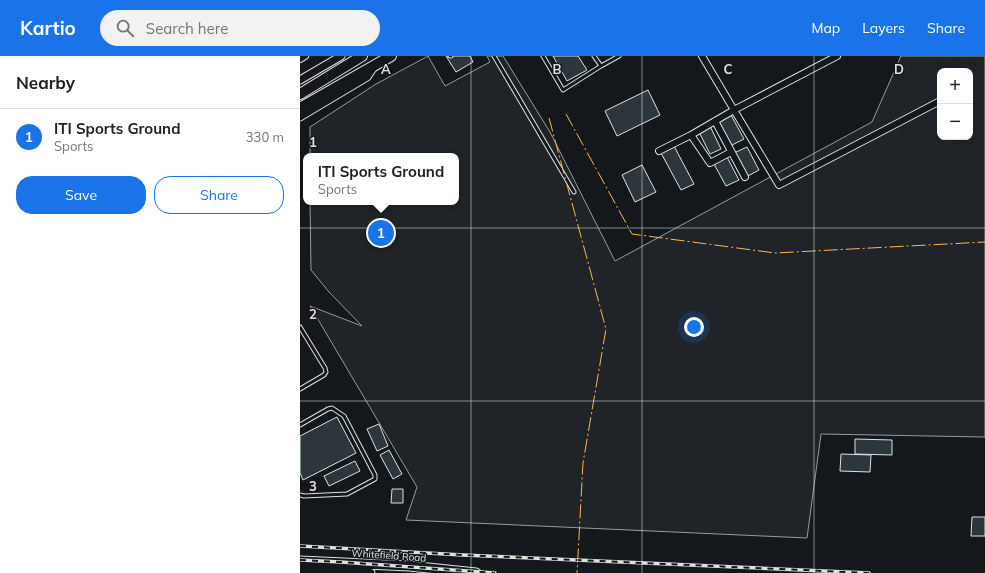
<!DOCTYPE html>
<html lang="en">
<head>
<meta charset="utf-8">
<style>
  :root { --surface:#fff; --page:#f2f2f2; --text:#202124; --muted:#757577; --line:#e0e0e0; --accent:#1a73e8 }
  body { margin:0; font-family:Mulish,sans-serif; background:var(--page); color:var(--text) }
  .controls { position:absolute; right:12px; top:12px; display:grid; overflow:hidden; border-radius:8px; box-shadow:0 4px 16px #0002 }
  .controls button { width:36px; height:36px; display:grid; place-items:center; padding:0; border:0; border-bottom:1px solid var(--line); background:var(--surface); color:var(--text); font:20px sans-serif }
  .you { position:absolute; left:394px; top:271px; width:14px; height:14px; margin:-10px; border:3px solid #fff; border-radius:50%; background:#1a73e8; box-shadow:0 0 0 6px #1a73e833 }
  .badge { display:grid; place-items:center; width:26px; height:26px; border-radius:50%; background:var(--accent); color:#fff; font-size:13px; font-weight:700 }
  .pin { position:absolute; translate:-50% -50%; border:2px solid #fff; box-shadow:0 1px 4px #0006 }
  .popup { position:absolute; left:3px; top:97px; width:156px; height:52px; box-sizing:border-box; display:grid; place-content:center; border-radius:8px; background:var(--surface); filter:drop-shadow(0 1px 3px #0005); font-size:13px; white-space:nowrap; color:var(--muted) }
  .popup b { font-size:15px; color:var(--text) }
  .popup::after { content:''; position:absolute; left:50%; top:100%; margin-left:-8px; border:8px solid transparent; border-top-color:var(--surface) }
  .list { margin:0; padding:0; list-style:none }
  h2 { display:flex; justify-content:space-between; align-items:center; height:52px; margin:0; padding:0 16px; font-size:17px }
  h2 small { font-size:13px; font-weight:400; color:var(--muted) }
  .list li { display:grid; grid-template-columns:26px 1fr auto; gap:12px; align-items:center; box-sizing:border-box; height:56px; padding:0 16px; border-top:1px solid var(--line) }
  .list b { display:block; font-size:15px; white-space:nowrap }
  .list p { margin:0; font-size:13px; white-space:nowrap; color:var(--muted) }
  .list em { font-size:13px; font-style:normal; color:var(--muted) }
  .actions { display:flex; gap:8px; padding:12px 16px }
  .actions a { flex:1; padding:9px 0; border:1px solid var(--accent); border-radius:16px; text-align:center; font-size:14px; color:var(--accent) }
  .actions .main { background:var(--accent); color:#fff }
  .icon { flex:none; width:22px; height:22px; fill:none; stroke:currentColor; stroke-width:2; stroke-linecap:round; stroke-linejoin:round }
  .map { position:relative; flex:none; width:685px; height:517px; overflow:hidden }
  header { display:flex; align-items:center; gap:24px; box-sizing:border-box; height:56px; padding:0 20px; background:var(--accent); color:#fff }
  header strong { font-size:19px }
  nav { display:flex; gap:22px; margin-inline-start:auto; font-size:14px }
  .search { width:280px; height:36px; background:var(--page); display:flex; align-items:center; gap:10px; box-sizing:border-box; padding:0 14px; border-radius:22px; color:var(--muted); font-size:15px }
  main { display:flex }
  aside { flex:1; background:var(--surface) }
  .map>svg:first-child { display:block }
</style>
</head>
<body>
<header>
<strong>Kartio</strong>
<div class="search"><svg class="icon" aria-label="search" viewBox="0 0 24 24"><circle cx="10" cy="10" r="6"/><path d="M15 15l6 6"/></svg>Search here</div>
<nav><a>Map</a><a>Layers</a><a>Share</a></nav>
</header>
<main>
<aside>
<h2>Nearby<small></small></h2>
<ul class="list">
<li><span class="badge">1</span><div><b>ITI Sports Ground</b><p>Sports</p></div><em>330 m</em></li>
</ul>
<div class="actions"><a class="main">Save</a><a>Share</a></div>
</aside>
<div class="map">
<svg width="685" height="517" viewBox="0 0 685 517">
  <rect width="100%" height="100%" fill="#14181c"/>
  <path fill="#202428" stroke="#939e99" fill-rule="evenodd" d="M 128,0 L 145,30 L 190,6 L 187,0 L 203,0 L 250,76 L 315,205 L 572,66 L 601,0 L 685,0 L 685,381 L 521,378 L 507,482 L 106,464 L 117,431 L 10,250 L 62,270 L 29,236 L 11,214 L 10,146 L 156,146 L 156,100 L 10,100 L 10,71 L 76,28 ZM 640,15 L 670,15 L 670,81 L 640,81 Z"/>
  <path fill="#2c363c" stroke="#d8e6dc" d="M 146,0 L 170,0 L 173,6 L 156,16 Z
    M 253,0 L 278,0 L 287,14 L 267,25 Z
    M 348,34 L 360,59 L 317,80 L 305,55 Z
    M 431,59 L 444,83 L 430,90 L 418,66 Z
    M 410,70 L 421,93 L 410,98 L 399,76 Z
    M 374,90 L 394,128 L 381,134 L 361,97 Z
    M 447,91 L 459,114 L 446,121 L 434,97 Z
    M 427,101 L 439,124 L 426,130 L 414,108 Z
    M 342,109 L 356,136 L 335,146 L 322,119 Z
    M 37,361 L 56,397 L 3,424 L 0,417 L 0,380 Z
    M 79,368 L 88,390 L 77,395 L 67,373 Z
    M 555,383 L 592,384 L 592,399 L 555,398 Z
    M 89,394 L 102,418 L 93,423 L 80,399 Z
    M 541,398 L 571,399 L 570,416 L 540,415 Z
    M 55,405 L 60,415 L 29,430 L 24,420 Z
    M 92,433 L 103,433 L 103,447 L 91,447 Z
    M 672,461 L 685,461 L 685,480 L 671,480 Z"/>
  <g fill="none" stroke-linecap="round" stroke-linejoin="round">
    <g stroke="#d8e6dc" stroke-width="5">
      <path id="service" d="M 150,0 L 151,0
        M 194,0 L 274,136
        M 243,0 L 263,34 L 301,10 L 319,0
        M 294,0 L 301,10
        M 0,271 L 25,312 L 26,316 L 24,319 L 0,333
        M 0,369 L 28,353 L 32,352 L 44,360 L 75,419 L 75,423 L 47,438 L 4,440 L 0,439"/>
    </g>
    <g stroke="#d8e6dc" stroke-width="8">
      <path id="minor" d="M 402,0 L 434,54 L 537,0
        M 0,3 L 5,0
        M 415,65 L 445,121
        M 359,95 L 391,79
        M 431,96 L 410,107 L 391,79 L 434,54 L 479,129 L 640,45"/>
    </g>
    <g stroke="#d8e6dc" stroke-width="9">
      <path id="tertiary" d="M 0,24 L 41,0
        M 0,61 L 67,21 L 73,12"/>
    </g>
    <g stroke="#d8e6dc" stroke-width="11">
      <path id="primary" d="M 0,505 L 109,510 L 176,517
        M 0,514 L 70,517"/>
    </g>
    <g stroke="#d8e6dc" stroke-width="12">
      <path id="trunk" d="M 0,38 L 62,0
        M 0,52 L 91,0"/>
    </g>
    <use href="#service" stroke="#14181c" stroke-width="3"/>
    <use href="#minor" stroke="#14181c" stroke-width="6"/>
    <use href="#tertiary" stroke="#14181c" stroke-width="7"/>
    <use href="#primary" stroke="#14181c" stroke-width="9"/>
    <use href="#trunk" stroke="#14181c" stroke-width="10"/>
    <g stroke="#d8e6dc" stroke-width="3.5">
      <path id="rail" d="M 0,490 L 163,499 L 569,517
        M 0,504 L 41,506 L 195,517"/>
    </g>
    <use href="#rail" stroke="#14181c" stroke-width="2" stroke-dasharray="6" stroke-linecap="butt"/>
    <path stroke="#ffb74d" stroke-width="1" stroke-dasharray="14 3 2 3" stroke-linecap="butt" d="M 266,58 L 332,178 L 475,197 L 685,186
      M 249,62 L 306,273 L 283,407 L 277,517"/>
  </g>
  <path fill="none" stroke="#d8e6dc" stroke-width="1" stroke-opacity="0.55" d="M 171,0 L 171,517M 342,0 L 342,517M 514,0 L 514,517M 0,172 L 685,172M 0,345 L 685,345"/>
  <g text-anchor="middle" stroke-width="3" stroke-linejoin="round" paint-order="stroke">
    <g font-size="10" fill="#d8e6dc" stroke="#14181c">
      <text transform="translate(89 499) rotate(4)" y="4">Whitefield Road</text>
    </g>
  </g>
  <g font-size="13" text-anchor="middle" font-weight="bold" fill="#d8e6dc" stroke="#14181c" stroke-width="3" stroke-linejoin="round" paint-order="stroke">
    <text x="86" y="18">A</text>
    <text x="257" y="18">B</text>
    <text x="428" y="18">C</text>
    <text x="599" y="18">D</text>
    <text x="13" y="91">1</text>
    <text x="13" y="263">2</text>
    <text x="13" y="435">3</text>
  </g>
</svg>
<div class="controls">
<button>+</button>
<button>−</button>
</div>
<div class="you"></div>
<div class="pin badge" style="left:81px;top:177px">1</div>
<div class="popup"><b>ITI Sports Ground</b>Sports</div>
</div>
</main>
</body>
</html>
